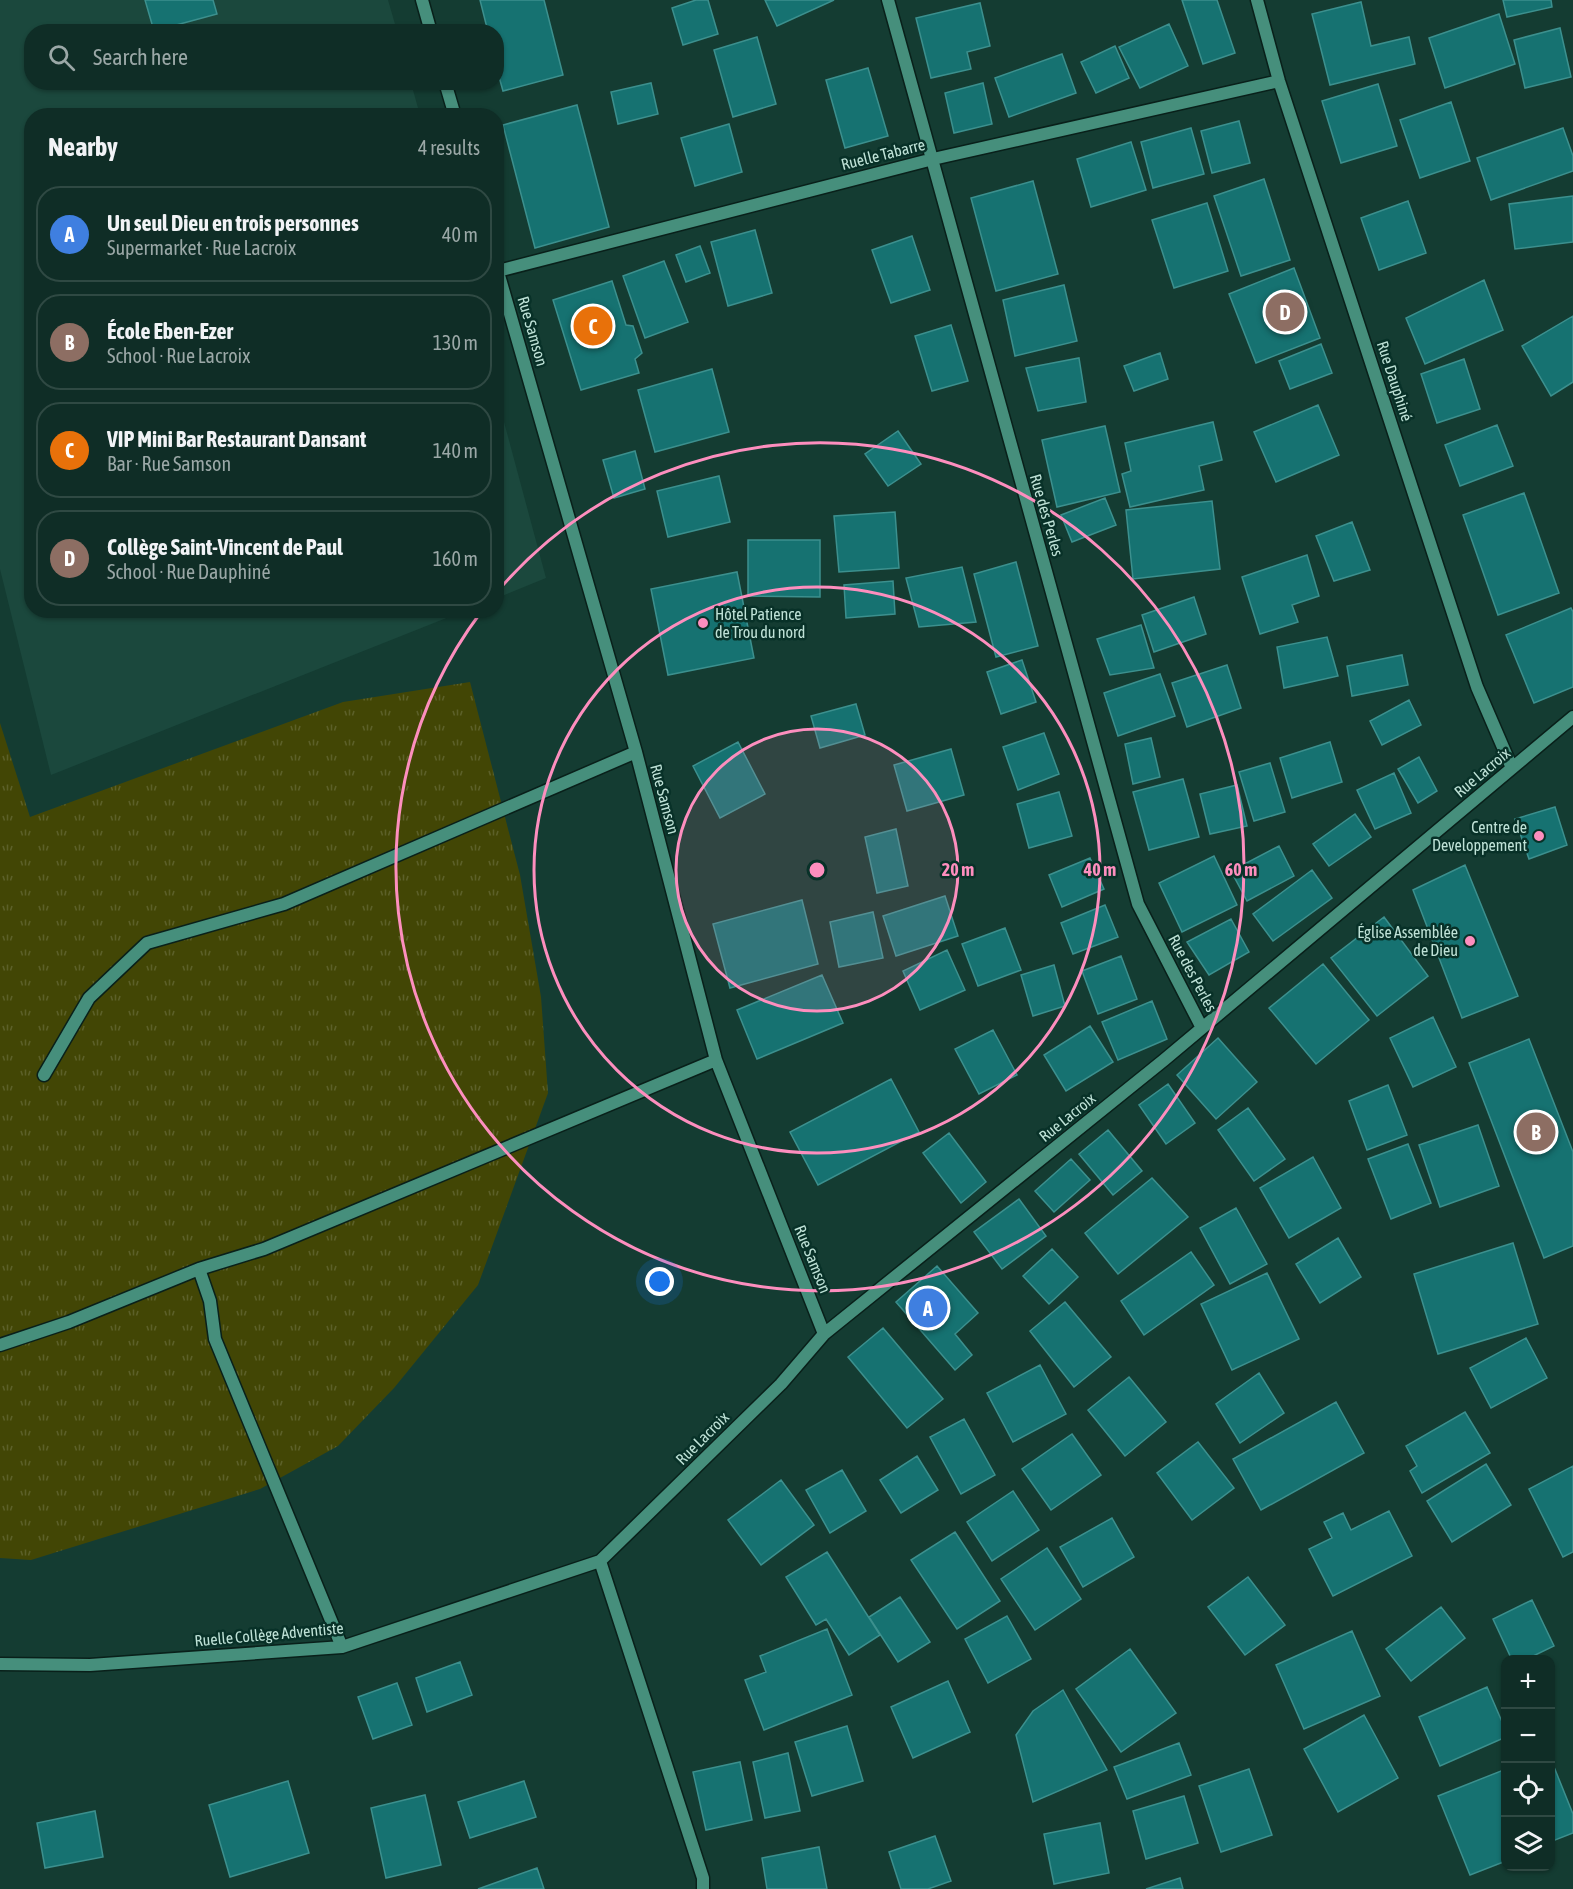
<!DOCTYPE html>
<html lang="en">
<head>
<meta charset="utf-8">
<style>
  :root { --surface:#0f2d26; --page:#18352e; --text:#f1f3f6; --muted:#9ba8a7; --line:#2f4943; --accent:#bca0f2 }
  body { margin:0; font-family:"Asap Condensed",sans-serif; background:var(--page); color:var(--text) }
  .controls { position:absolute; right:18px; bottom:18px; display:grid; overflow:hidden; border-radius:12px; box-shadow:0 2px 4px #0004 }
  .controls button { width:54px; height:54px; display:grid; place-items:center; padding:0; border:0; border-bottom:2px solid var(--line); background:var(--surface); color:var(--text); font:30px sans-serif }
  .you { position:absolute; left:660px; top:1282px; width:21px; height:21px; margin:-15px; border:4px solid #fff; border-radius:50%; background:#1a73e8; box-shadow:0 0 0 9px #1a73e833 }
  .badge { display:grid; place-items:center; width:39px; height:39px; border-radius:50%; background:var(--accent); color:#fff; font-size:20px; font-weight:700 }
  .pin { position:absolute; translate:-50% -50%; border:3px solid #fff; box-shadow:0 2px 6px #0006 }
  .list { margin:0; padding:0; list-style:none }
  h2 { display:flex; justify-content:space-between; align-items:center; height:78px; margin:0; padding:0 24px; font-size:26px }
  h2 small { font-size:20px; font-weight:400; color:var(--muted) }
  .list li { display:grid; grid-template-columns:39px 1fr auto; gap:18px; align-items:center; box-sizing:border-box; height:96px; margin:0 12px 12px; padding:0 12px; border:2px solid var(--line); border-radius:24px }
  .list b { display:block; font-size:22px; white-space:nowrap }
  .list p { margin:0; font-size:20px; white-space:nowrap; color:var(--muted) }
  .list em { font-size:20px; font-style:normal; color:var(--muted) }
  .icon { flex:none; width:33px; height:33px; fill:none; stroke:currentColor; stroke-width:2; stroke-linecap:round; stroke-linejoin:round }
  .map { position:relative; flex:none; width:1573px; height:1889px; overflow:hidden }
  .search { position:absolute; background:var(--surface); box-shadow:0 2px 4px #0004; left:24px; top:24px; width:480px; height:66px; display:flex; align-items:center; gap:15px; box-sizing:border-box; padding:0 21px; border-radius:24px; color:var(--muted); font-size:22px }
  .panel { position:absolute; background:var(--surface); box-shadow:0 2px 4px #0004; left:24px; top:108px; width:480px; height:510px; border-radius:24px }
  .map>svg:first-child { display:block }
</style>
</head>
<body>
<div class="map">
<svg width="1573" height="1889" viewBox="0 0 1573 1889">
  <defs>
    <pattern id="grass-tufts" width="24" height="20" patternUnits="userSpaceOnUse" patternTransform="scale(1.5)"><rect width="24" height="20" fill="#424605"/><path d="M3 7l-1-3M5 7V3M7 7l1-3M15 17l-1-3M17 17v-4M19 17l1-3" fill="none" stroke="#5c6029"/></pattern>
  </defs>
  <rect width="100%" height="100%" fill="#143c32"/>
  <path fill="#1b483d" d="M 0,0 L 388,0 L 397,31 L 32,32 L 32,82 L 411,83 L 420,115 L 32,116 L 32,610 L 464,611 L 51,775 L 0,569 Z
    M 497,396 L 546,578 L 497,598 L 496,598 Z"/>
  <path fill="url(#grass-tufts)" d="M 470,682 L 520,875 L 541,997 L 548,1093 L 478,1285 L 394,1388 L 338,1446 L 260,1489 L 31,1560 L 0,1558 L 0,723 L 30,817 L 343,702 Z"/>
  <path fill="#167271" stroke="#3c908e" stroke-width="1.5" d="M 145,0 L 213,0 L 217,14 L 154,31 Z
    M 480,0 L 544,0 L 563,75 L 503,91 L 496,66 L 496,32 L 488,32 Z
    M 696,0 L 708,0 L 718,34 L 683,45 L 672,8 Z
    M 765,0 L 834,0 L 777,26 Z
    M 1182,0 L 1217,0 L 1235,53 L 1203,64 Z
    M 1503,0 L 1551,0 L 1552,7 L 1507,17 Z
    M 1361,2 L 1371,46 L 1409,37 L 1415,64 L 1330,85 L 1312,14 Z
    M 980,3 L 990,46 L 967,52 L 971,69 L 931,78 L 916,18 Z
    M 1499,14 L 1515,64 L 1445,88 L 1429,38 Z
    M 1169,24 L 1188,66 L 1140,88 L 1119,47 Z
    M 1560,28 L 1571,77 L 1525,88 L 1514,40 Z
    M 757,37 L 776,104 L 733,117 L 714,50 Z
    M 1115,46 L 1129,78 L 1096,93 L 1081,62 Z
    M 1062,54 L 1076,93 L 1009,117 L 995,78 Z
    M 868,68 L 888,136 L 845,148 L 826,80 Z
    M 651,83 L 658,114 L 618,124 L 611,92 Z
    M 983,83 L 992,124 L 954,133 L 945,93 Z
    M 1378,84 L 1397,146 L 1341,163 L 1322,101 Z
    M 1451,102 L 1470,161 L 1420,178 L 1400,120 Z
    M 577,105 L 609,227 L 535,248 L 503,125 Z
    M 1239,121 L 1250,163 L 1212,173 L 1201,131 Z
    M 729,124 L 742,172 L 695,186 L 681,138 Z
    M 1191,128 L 1204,174 L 1153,188 L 1141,142 Z
    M 1563,128 L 1573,156 L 1573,171 L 1491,200 L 1477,158 Z
    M 1131,142 L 1146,190 L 1091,207 L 1077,159 Z
    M 1264,179 L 1290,260 L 1241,276 L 1214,196 Z
    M 1033,181 L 1058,274 L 996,291 L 971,198 Z
    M 1573,196 L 1573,242 L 1515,249 L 1509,204 Z
    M 1408,201 L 1426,253 L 1379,270 L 1361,218 Z
    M 1207,203 L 1228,271 L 1174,288 L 1152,220 Z
    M 755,230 L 772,293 L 728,306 L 711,242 Z
    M 912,236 L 930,290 L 891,303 L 872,250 Z
    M 700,246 L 710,273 L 686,282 L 676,255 Z
    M 664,261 L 688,322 L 645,338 L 623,276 Z
    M 1294,268 L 1320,338 L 1256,363 L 1229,294 Z
    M 1484,280 L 1503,330 L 1425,364 L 1406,318 Z
    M 612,281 L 626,325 L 633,326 L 642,353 L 635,359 L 639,373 L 581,390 L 553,300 Z
    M 1064,285 L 1077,341 L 1015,356 L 1003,300 Z
    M 1573,316 L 1573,382 L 1551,396 L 1522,346 Z
    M 951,325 L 968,381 L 932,391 L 915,336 Z
    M 1321,344 L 1332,373 L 1290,389 L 1279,361 Z
    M 1160,353 L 1168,379 L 1134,391 L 1124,366 Z
    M 1079,358 L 1086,402 L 1038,411 L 1026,368 Z
    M 1464,359 L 1480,409 L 1437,423 L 1421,374 Z
    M 712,369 L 729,432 L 655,452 L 638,390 Z
    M 1318,405 L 1339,455 L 1276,482 L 1254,432 Z
    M 1213,422 L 1222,460 L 1199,466 L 1204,490 L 1130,507 L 1122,474 L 1131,471 L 1125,443 Z
    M 1497,425 L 1513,466 L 1460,486 L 1445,445 Z
    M 1105,426 L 1120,492 L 1057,507 L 1042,440 Z
    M 898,431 L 921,464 L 888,486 L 865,454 Z
    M 635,451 L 645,489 L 614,498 L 603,460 Z
    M 719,476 L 730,522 L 668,537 L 657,491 Z
    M 1524,493 L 1559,593 L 1498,615 L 1463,515 Z
    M 1105,498 L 1116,525 L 1072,542 L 1061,515 Z
    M 1212,501 L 1220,569 L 1133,579 L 1126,510 Z
    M 895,512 L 899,568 L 839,572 L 834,516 Z
    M 1352,522 L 1370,570 L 1334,581 L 1316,536 Z
    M 748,540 L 820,540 L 820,597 L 748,596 Z
    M 1307,555 L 1319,596 L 1292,605 L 1298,622 L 1260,634 L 1242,577 Z
    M 1016,562 L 1038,646 L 996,657 L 974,574 Z
    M 962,567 L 976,622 L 919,627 L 906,578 Z
    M 737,572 L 754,658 L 668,675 L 651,589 Z
    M 893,581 L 895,614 L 846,618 L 844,585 Z
    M 1194,597 L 1206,634 L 1154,652 L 1142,615 Z
    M 1571,608 L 1573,612 L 1573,687 L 1534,703 L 1506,635 Z
    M 1141,625 L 1154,668 L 1110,675 L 1097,639 Z
    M 1327,637 L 1338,676 L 1284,688 L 1277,647 Z
    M 1402,655 L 1408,685 L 1352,696 L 1347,666 Z
    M 1022,660 L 1036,702 L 1001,714 L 987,672 Z
    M 1227,665 L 1241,708 L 1187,727 L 1172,683 Z
    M 1160,674 L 1175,716 L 1118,736 L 1104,693 Z
    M 1409,700 L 1421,725 L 1382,745 L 1370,721 Z
    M 856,704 L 865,735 L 820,748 L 811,716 Z
    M 1044,733 L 1059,774 L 1018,790 L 1003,747 Z
    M 1151,738 L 1160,777 L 1133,784 L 1125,744 Z
    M 738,742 L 765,794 L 720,818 L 693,766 Z
    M 1330,742 L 1342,782 L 1292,798 L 1280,758 Z
    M 951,749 L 964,795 L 907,811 L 894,765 Z
    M 1419,757 L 1437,791 L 1418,803 L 1398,769 Z
    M 1270,763 L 1285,812 L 1254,821 L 1239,772 Z
    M 1394,773 L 1411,813 L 1375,829 L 1357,790 Z
    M 1183,779 L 1199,837 L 1149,850 L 1133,792 Z
    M 1237,785 L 1247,826 L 1210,834 L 1200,794 Z
    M 1059,792 L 1072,836 L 1029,848 L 1017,804 Z
    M 1555,807 L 1567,845 L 1529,859 L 1515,819 Z
    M 1355,814 L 1371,837 L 1329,866 L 1313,844 Z
    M 896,829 L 908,886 L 877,893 L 865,837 Z
    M 1279,846 L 1294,876 L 1247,901 L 1231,871 Z
    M 1214,856 L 1237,905 L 1182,932 L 1159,883 Z
    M 1090,858 L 1104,889 L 1062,907 L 1049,875 Z
    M 1465,865 L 1518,996 L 1462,1018 L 1413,890 Z
    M 1312,870 L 1332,898 L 1273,941 L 1253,914 Z
    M 945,896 L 958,936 L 896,956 L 883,916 Z
    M 802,900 L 818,964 L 730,988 L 713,924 Z
    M 1105,905 L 1118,937 L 1073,954 L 1061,923 Z
    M 873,912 L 883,958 L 839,967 L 830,922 Z
    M 1384,917 L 1428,976 L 1377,1016 L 1331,958 Z
    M 1231,919 L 1249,952 L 1209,975 L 1187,942 Z
    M 1005,928 L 1021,970 L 978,986 L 962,944 Z
    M 947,950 L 965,990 L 920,1010 L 903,971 Z
    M 1121,956 L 1137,999 L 1098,1014 L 1082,971 Z
    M 1323,964 L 1369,1020 L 1316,1064 L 1269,1008 Z
    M 1054,965 L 1065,1006 L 1033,1016 L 1021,975 Z
    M 822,975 L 843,1023 L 757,1059 L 737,1010 Z
    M 1152,1001 L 1167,1039 L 1118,1060 L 1102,1022 Z
    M 1433,1017 L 1456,1067 L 1413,1087 L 1390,1038 Z
    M 1090,1026 L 1113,1062 L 1066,1091 L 1044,1055 Z
    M 993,1030 L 1017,1075 L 979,1094 L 955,1049 Z
    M 1218,1038 L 1257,1082 L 1216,1119 L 1177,1075 Z
    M 1529,1039 L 1573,1152 L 1573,1246 L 1544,1258 L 1469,1063 Z
    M 891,1079 L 919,1132 L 818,1185 L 790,1132 Z
    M 1168,1084 L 1195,1123 L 1166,1144 L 1139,1105 Z
    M 1388,1085 L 1407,1135 L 1367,1150 L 1349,1101 Z
    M 1248,1108 L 1285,1159 L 1254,1181 L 1218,1130 Z
    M 1478,1125 L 1499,1186 L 1440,1207 L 1419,1145 Z
    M 1108,1130 L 1142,1171 L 1113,1195 L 1079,1154 Z
    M 949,1133 L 986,1182 L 961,1203 L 923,1153 Z
    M 1408,1144 L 1431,1203 L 1391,1219 L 1368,1159 Z
    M 1313,1157 L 1341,1208 L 1289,1238 L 1260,1188 Z
    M 1071,1159 L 1090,1180 L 1054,1212 L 1035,1191 Z
    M 1152,1178 L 1188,1217 L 1118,1274 L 1085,1233 Z
    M 1019,1199 L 1046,1236 L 1002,1269 L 974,1232 Z
    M 1236,1208 L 1267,1264 L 1230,1284 L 1200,1228 Z
    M 1338,1238 L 1361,1277 L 1320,1303 L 1296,1264 Z
    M 1513,1243 L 1538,1324 L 1438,1354 L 1414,1274 Z
    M 1052,1249 L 1078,1277 L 1049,1304 L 1023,1276 Z
    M 1191,1252 L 1214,1285 L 1144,1335 L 1121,1301 Z
    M 937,1266 L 978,1313 L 955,1334 L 972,1355 L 955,1370 L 896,1302 Z
    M 1267,1273 L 1299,1339 L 1232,1370 L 1201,1304 Z
    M 1065,1302 L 1111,1357 L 1074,1387 L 1030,1331 Z
    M 883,1328 L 943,1399 L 907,1428 L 848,1357 Z
    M 1526,1338 L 1547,1378 L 1491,1408 L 1470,1368 Z
    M 1040,1365 L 1066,1414 L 1013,1442 L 987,1393 Z
    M 1259,1373 L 1284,1413 L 1240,1443 L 1216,1404 Z
    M 1129,1377 L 1166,1422 L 1125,1456 L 1088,1410 Z
    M 1336,1402 L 1364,1453 L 1261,1510 L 1233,1459 Z
    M 1465,1412 L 1490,1453 L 1422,1493 L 1410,1471 L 1417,1466 L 1406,1446 Z
    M 964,1419 L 995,1475 L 961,1494 L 930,1437 Z
    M 1072,1434 L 1101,1475 L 1051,1510 L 1022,1469 Z
    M 1198,1442 L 1234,1488 L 1192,1520 L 1157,1473 Z
    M 917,1456 L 938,1490 L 901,1513 L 880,1480 Z
    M 1486,1464 L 1511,1505 L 1452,1542 L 1427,1501 Z
    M 1573,1466 L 1573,1552 L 1563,1557 L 1529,1489 Z
    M 842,1470 L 866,1511 L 830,1533 L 806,1490 Z
    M 781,1480 L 814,1525 L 761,1565 L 728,1520 Z
    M 1013,1491 L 1039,1530 L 992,1561 L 967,1522 Z
    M 1389,1511 L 1412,1556 L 1333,1596 L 1309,1549 L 1332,1538 L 1324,1522 L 1343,1513 L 1351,1530 Z
    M 1112,1518 L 1134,1557 L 1083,1587 L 1060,1547 Z
    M 955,1532 L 1000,1601 L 957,1629 L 911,1560 Z
    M 1047,1548 L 1081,1599 L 1035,1630 L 1001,1579 Z
    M 827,1552 L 880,1635 L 849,1655 L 826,1619 L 816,1625 L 786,1577 Z
    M 1248,1577 L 1285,1625 L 1245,1655 L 1208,1607 Z
    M 900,1597 L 930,1642 L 898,1662 L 869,1617 Z
    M 1532,1600 L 1554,1646 L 1525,1660 L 1512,1660 L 1493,1619 Z
    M 1441,1607 L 1465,1638 L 1411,1681 L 1386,1649 Z
    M 1007,1616 L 1031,1659 L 988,1683 L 965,1639 Z
    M 827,1629 L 852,1695 L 764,1730 L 745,1680 L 766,1672 L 760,1656 Z
    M 1352,1631 L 1380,1696 L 1304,1729 L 1276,1665 Z
    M 1130,1649 L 1176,1713 L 1121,1752 L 1076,1689 Z
    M 460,1662 L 472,1695 L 427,1712 L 416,1678 Z
    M 948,1681 L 970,1732 L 913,1758 L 891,1707 Z
    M 397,1683 L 412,1725 L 373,1739 L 358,1697 Z
    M 1487,1687 L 1506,1731 L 1506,1737 L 1440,1766 L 1419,1717 Z
    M 1063,1690 L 1107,1770 L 1033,1802 L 1016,1735 L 1033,1711 Z
    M 1364,1715 L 1398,1778 L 1338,1812 L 1304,1749 Z
    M 847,1726 L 863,1781 L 812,1796 L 795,1742 Z
    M 1179,1743 L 1191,1775 L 1127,1799 L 1114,1767 Z
    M 788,1753 L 800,1811 L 765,1818 L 753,1762 Z
    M 1550,1757 L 1573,1814 L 1573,1833 L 1550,1842 Z
    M 740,1762 L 752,1820 L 706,1830 L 693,1772 Z
    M 1249,1769 L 1272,1835 L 1221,1852 L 1199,1786 Z
    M 1506,1769 L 1506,1861 L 1470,1875 L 1438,1796 Z
    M 288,1781 L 309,1853 L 230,1877 L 209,1805 Z
    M 524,1781 L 536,1817 L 470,1838 L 458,1802 Z
    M 425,1795 L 441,1865 L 386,1878 L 371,1808 Z
    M 1184,1796 L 1198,1843 L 1146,1859 L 1133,1811 Z
    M 95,1811 L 103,1857 L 45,1868 L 37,1823 Z
    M 1100,1823 L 1109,1873 L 1054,1884 L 1044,1834 Z
    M 935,1836 L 951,1881 L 928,1889 L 901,1889 L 889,1852 Z
    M 819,1847 L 827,1889 L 767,1889 L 762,1858 Z
    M 537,1868 L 544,1889 L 478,1889 Z
    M 1180,1878 L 1183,1889 L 1146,1889 Z"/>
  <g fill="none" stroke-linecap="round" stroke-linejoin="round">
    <g stroke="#09201a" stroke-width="15">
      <path id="minor" d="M 422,0 L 431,32
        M 888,0 L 1138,904 L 1202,1028
        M 1257,0 L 1279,81 L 1477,687 L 1512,768
        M 445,82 L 455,116
        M 496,265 L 636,752 L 716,1060 L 824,1334
        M 498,271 L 933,159 L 1279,81
        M 44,1075 L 89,998 L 147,943 L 284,904 L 636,752
        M 0,1345 L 69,1322 L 199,1269
        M 600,1561 L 703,1878 L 703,1889
        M 342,1647 L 215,1339 L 210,1301 L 199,1269 L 264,1249 L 716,1060
        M 0,1664 L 90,1665 L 342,1647 L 600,1561 L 781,1384 L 824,1334 L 1164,1060 L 1573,717"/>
    </g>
    <use href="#minor" stroke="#468f7c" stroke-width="12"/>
  </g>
  <circle cx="817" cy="870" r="141" fill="#fd8ebe" fill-opacity=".12"/>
  <g fill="none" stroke="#fd8ebe" stroke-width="3">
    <circle cx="817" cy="870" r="141"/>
    <circle cx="817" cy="870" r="283"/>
    <path d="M497 592A424 424 0 1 1 481 612"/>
  </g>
  <g fill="#fd8ebe" stroke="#083128" stroke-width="2">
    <circle cx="703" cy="623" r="6"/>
    <circle cx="1539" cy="836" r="6"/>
    <circle cx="1470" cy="941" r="6"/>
  </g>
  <g text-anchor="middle" stroke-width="5" stroke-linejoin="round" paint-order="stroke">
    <g font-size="16" fill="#bfe2d7" stroke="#083128">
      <text transform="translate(883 154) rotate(-14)" y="6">Ruelle Tabarre</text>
      <text transform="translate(533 331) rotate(74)" y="6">Rue Samson</text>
      <text transform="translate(1395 381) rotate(72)" y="6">Rue Dauphiné</text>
      <text transform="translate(1047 515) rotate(74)" y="6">Rue des Perles</text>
      <text transform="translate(1482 772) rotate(-40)" y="6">Rue Lacroix</text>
      <text transform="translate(665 799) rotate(75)" y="6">Rue Samson</text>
      <text transform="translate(1193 973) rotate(62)" y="6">Rue des Perles</text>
      <text transform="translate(1067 1117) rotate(-39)" y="6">Rue Lacroix</text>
      <text transform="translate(813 1259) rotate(68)" y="6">Rue Samson</text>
      <text transform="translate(702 1438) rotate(-45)" y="6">Rue Lacroix</text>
      <text transform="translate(269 1634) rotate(-5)" y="6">Ruelle Collège Adventiste</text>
    </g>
    <g font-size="16" fill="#bfe2d7" stroke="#083128" text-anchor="end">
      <text x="715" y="620" text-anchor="start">Hôtel Patience<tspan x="715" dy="18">de Trou du nord</tspan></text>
      <text x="1527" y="833">Centre de<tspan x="1527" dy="18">Developpement</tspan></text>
      <text x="1458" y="938">Église Assemblée<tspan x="1458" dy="18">de Dieu</tspan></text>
    </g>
  </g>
  <circle cx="817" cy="870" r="9" fill="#fd8ebe" stroke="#083128" stroke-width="3"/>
  <g font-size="18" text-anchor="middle" font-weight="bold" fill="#fd8ebe" stroke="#083128" stroke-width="5" stroke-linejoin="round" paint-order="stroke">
    <text x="958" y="876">20 m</text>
    <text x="1100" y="876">40 m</text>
    <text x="1241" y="876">60 m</text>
  </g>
</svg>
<div class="controls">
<button>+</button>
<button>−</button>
<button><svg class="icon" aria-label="locate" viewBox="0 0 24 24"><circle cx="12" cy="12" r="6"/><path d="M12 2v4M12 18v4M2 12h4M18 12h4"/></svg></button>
<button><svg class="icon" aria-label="layers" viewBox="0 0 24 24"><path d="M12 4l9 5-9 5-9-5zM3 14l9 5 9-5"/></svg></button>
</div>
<div class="you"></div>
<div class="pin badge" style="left:928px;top:1308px;background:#3f7fe0">A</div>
<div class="pin badge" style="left:1536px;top:1132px;background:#8d6e63">B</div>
<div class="pin badge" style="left:593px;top:326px;background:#e8710a">C</div>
<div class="pin badge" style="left:1285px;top:312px;background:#8d6e63">D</div>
<div class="search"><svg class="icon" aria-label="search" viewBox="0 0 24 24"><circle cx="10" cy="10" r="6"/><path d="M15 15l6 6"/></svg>Search here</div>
<section class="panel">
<h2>Nearby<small>4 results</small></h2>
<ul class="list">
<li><span class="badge" style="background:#3f7fe0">A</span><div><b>Un seul Dieu en trois personnes</b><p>Supermarket · Rue Lacroix</p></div><em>40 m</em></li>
<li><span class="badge" style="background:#8d6e63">B</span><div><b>École Eben-Ezer</b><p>School · Rue Lacroix</p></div><em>130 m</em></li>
<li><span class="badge" style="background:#e8710a">C</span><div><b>VIP Mini Bar Restaurant Dansant</b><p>Bar · Rue Samson</p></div><em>140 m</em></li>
<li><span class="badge" style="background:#8d6e63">D</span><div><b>Collège Saint-Vincent de Paul</b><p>School · Rue Dauphiné</p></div><em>160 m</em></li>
</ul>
</section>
</div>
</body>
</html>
